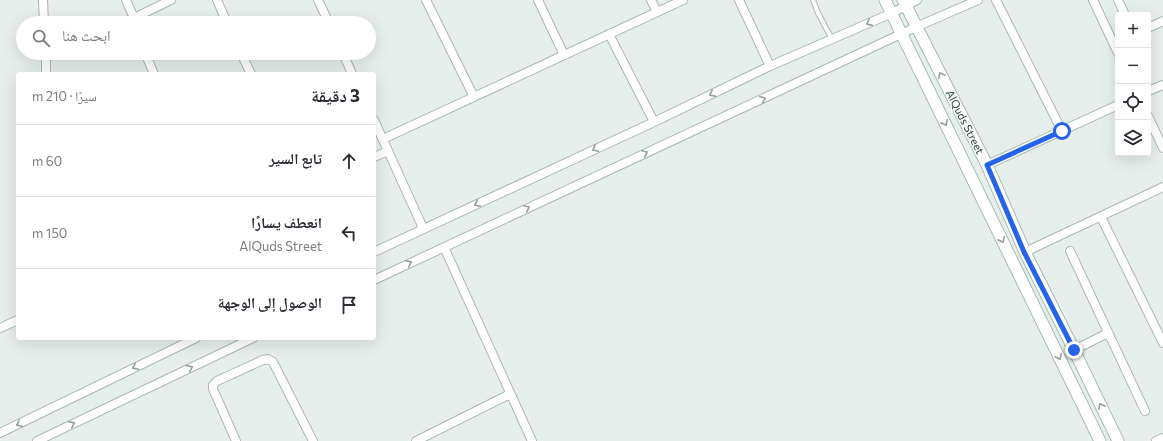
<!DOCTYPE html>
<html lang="ar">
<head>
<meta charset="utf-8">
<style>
  :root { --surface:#fff; --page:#f2f2f3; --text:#2b2b33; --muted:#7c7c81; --line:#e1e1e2 }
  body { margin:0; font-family:Commissioner,"Noto Naskh Arabic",sans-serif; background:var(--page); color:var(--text); direction:rtl }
  .controls { position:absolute; right:12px; top:12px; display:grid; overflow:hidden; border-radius:4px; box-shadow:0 4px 16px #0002 }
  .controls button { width:36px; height:36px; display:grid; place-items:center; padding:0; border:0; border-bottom:1px solid var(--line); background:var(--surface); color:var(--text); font:20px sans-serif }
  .stop { position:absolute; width:12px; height:12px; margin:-9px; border:3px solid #2563eb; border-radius:50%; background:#fff }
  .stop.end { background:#2563eb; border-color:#fff; box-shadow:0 1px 4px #0008 }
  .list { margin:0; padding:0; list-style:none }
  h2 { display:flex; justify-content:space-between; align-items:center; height:52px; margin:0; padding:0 16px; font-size:17px }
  h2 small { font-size:13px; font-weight:400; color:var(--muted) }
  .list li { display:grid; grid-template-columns:26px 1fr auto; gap:12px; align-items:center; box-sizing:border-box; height:72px; padding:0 16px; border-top:1px solid var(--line) }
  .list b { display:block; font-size:15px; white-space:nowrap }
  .list p { margin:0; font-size:13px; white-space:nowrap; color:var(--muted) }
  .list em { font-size:13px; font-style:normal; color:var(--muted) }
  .icon { flex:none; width:22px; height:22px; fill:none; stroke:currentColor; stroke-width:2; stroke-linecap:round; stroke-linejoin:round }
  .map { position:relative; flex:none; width:1163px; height:441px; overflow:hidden; direction:ltr }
  .search { position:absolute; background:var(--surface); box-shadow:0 4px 16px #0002; left:16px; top:16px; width:360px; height:44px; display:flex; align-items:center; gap:10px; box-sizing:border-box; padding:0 14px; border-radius:22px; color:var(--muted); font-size:15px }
  .panel { position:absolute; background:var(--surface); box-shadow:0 4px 16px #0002; left:16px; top:72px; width:360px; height:268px; border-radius:4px; direction:rtl }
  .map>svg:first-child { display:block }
</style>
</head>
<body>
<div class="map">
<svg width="1163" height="441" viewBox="0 0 1163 441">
  <rect width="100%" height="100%" fill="#e6efeb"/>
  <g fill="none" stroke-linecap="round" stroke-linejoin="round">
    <g stroke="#a8b8b2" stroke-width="6">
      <path id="lane" d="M 813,0 L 818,13 L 832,39"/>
    </g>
    <g stroke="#a8b8b2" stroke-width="10">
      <path id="street" d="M 43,0 L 44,23
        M 217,0 L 227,23
        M 318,0 L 329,23
        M 426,0 L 474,97
        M 538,0 L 564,55
        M 651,0 L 657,12
        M 739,0 L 770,66
        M 996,0 L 1062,131
        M 1093,0 L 1118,53
        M 1118,0 L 1125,15
        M 122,23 L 134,18 L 126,0
        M 135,23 L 134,18 L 171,0
        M 1148,28 L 1163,21
        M 609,34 L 654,122
        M 46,53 L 46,74
        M 145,53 L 154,74
        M 241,53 L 251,74
        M 343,53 L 352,74
        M 1148,91 L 1163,85
        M 1148,116 L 1163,148
        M 374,120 L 423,228
        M 383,139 L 683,0
        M 374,157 L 388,151
        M 987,165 L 1118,105
        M 1101,217 L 1163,343
        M 444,247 L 532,441
        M 1070,251 L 1145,411
        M 374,252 L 654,122 L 770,66 L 892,13 L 917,0
        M 1025,252 L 1163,187
        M 374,280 L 916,27 L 978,0
        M 0,328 L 18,320
        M 1074,350 L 1108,333
        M 0,433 L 196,338
        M 37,441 L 253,338
        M 236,441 L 213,389 L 213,385 L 217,381 L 263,360 L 268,359 L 273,362 L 313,441
        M 416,441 L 510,394
        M 1156,441 L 1163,438"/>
    </g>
    <g stroke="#a4bbb3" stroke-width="13">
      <path id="secondary" d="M 885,0 L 1100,441
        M 903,0 L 987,165 L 1025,252 L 1074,350 L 1118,441"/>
    </g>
    <use href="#lane" stroke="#fff" stroke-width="4"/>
    <use href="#street" stroke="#fff" stroke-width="8"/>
    <use href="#secondary" stroke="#fff" stroke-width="11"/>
  </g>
  <defs><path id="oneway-chevron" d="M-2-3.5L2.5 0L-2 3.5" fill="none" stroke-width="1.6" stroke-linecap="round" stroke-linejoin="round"/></defs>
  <g stroke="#92a09c">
    <use href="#oneway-chevron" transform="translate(869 23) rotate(156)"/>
    <use href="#oneway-chevron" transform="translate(941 75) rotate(-117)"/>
    <use href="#oneway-chevron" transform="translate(712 94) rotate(154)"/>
    <use href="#oneway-chevron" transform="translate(763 99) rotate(-25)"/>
    <use href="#oneway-chevron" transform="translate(945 123) rotate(64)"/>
    <use href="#oneway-chevron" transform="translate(595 149) rotate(155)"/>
    <use href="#oneway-chevron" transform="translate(645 153) rotate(-25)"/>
    <use href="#oneway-chevron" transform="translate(477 204) rotate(155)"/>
    <use href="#oneway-chevron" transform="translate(527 208) rotate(-25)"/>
    <use href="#oneway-chevron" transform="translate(1002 240) rotate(64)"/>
    <use href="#oneway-chevron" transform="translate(409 263) rotate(-26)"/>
    <use href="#oneway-chevron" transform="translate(1059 357) rotate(64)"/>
    <use href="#oneway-chevron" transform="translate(135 367) rotate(154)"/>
    <use href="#oneway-chevron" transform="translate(190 368) rotate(-26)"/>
    <use href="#oneway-chevron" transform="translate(1101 406) rotate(-116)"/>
    <use href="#oneway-chevron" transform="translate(19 424) rotate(154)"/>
    <use href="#oneway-chevron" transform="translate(72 424) rotate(-26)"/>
  </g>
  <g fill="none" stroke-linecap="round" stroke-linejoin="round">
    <path stroke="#2563eb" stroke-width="5" d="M 1062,131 L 987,165 L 1024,252 L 1074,350"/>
  </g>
  <g text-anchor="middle" stroke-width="3" stroke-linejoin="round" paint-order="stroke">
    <g font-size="11" fill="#24423a" stroke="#f7fbf9">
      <text transform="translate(965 122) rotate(63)" y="4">AlQuds Street</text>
    </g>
  </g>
</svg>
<div class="controls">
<button>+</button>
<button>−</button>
<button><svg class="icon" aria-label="locate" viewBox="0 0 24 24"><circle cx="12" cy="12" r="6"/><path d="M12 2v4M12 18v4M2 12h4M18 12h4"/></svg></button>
<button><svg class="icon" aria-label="layers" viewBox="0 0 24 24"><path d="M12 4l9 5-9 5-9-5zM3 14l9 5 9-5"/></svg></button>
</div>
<div class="stop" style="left:1062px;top:131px"></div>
<div class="stop end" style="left:1074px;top:350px"></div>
<div class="search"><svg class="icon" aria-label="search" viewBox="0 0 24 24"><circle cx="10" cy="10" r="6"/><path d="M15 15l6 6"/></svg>ابحث هنا</div>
<section class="panel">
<h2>3 دقيقة<small>سيرًا · 210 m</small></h2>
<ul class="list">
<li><svg class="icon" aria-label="ahead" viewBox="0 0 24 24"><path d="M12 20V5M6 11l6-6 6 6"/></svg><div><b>تابع السير</b></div><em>60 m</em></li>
<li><svg class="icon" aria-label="left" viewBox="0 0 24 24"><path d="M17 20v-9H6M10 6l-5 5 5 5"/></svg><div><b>انعطف يسارًا</b><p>AlQuds Street</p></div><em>150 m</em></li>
<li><svg class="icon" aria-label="arrive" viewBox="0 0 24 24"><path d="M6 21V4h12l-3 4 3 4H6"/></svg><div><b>الوصول إلى الوجهة</b></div></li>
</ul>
</section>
</div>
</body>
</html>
